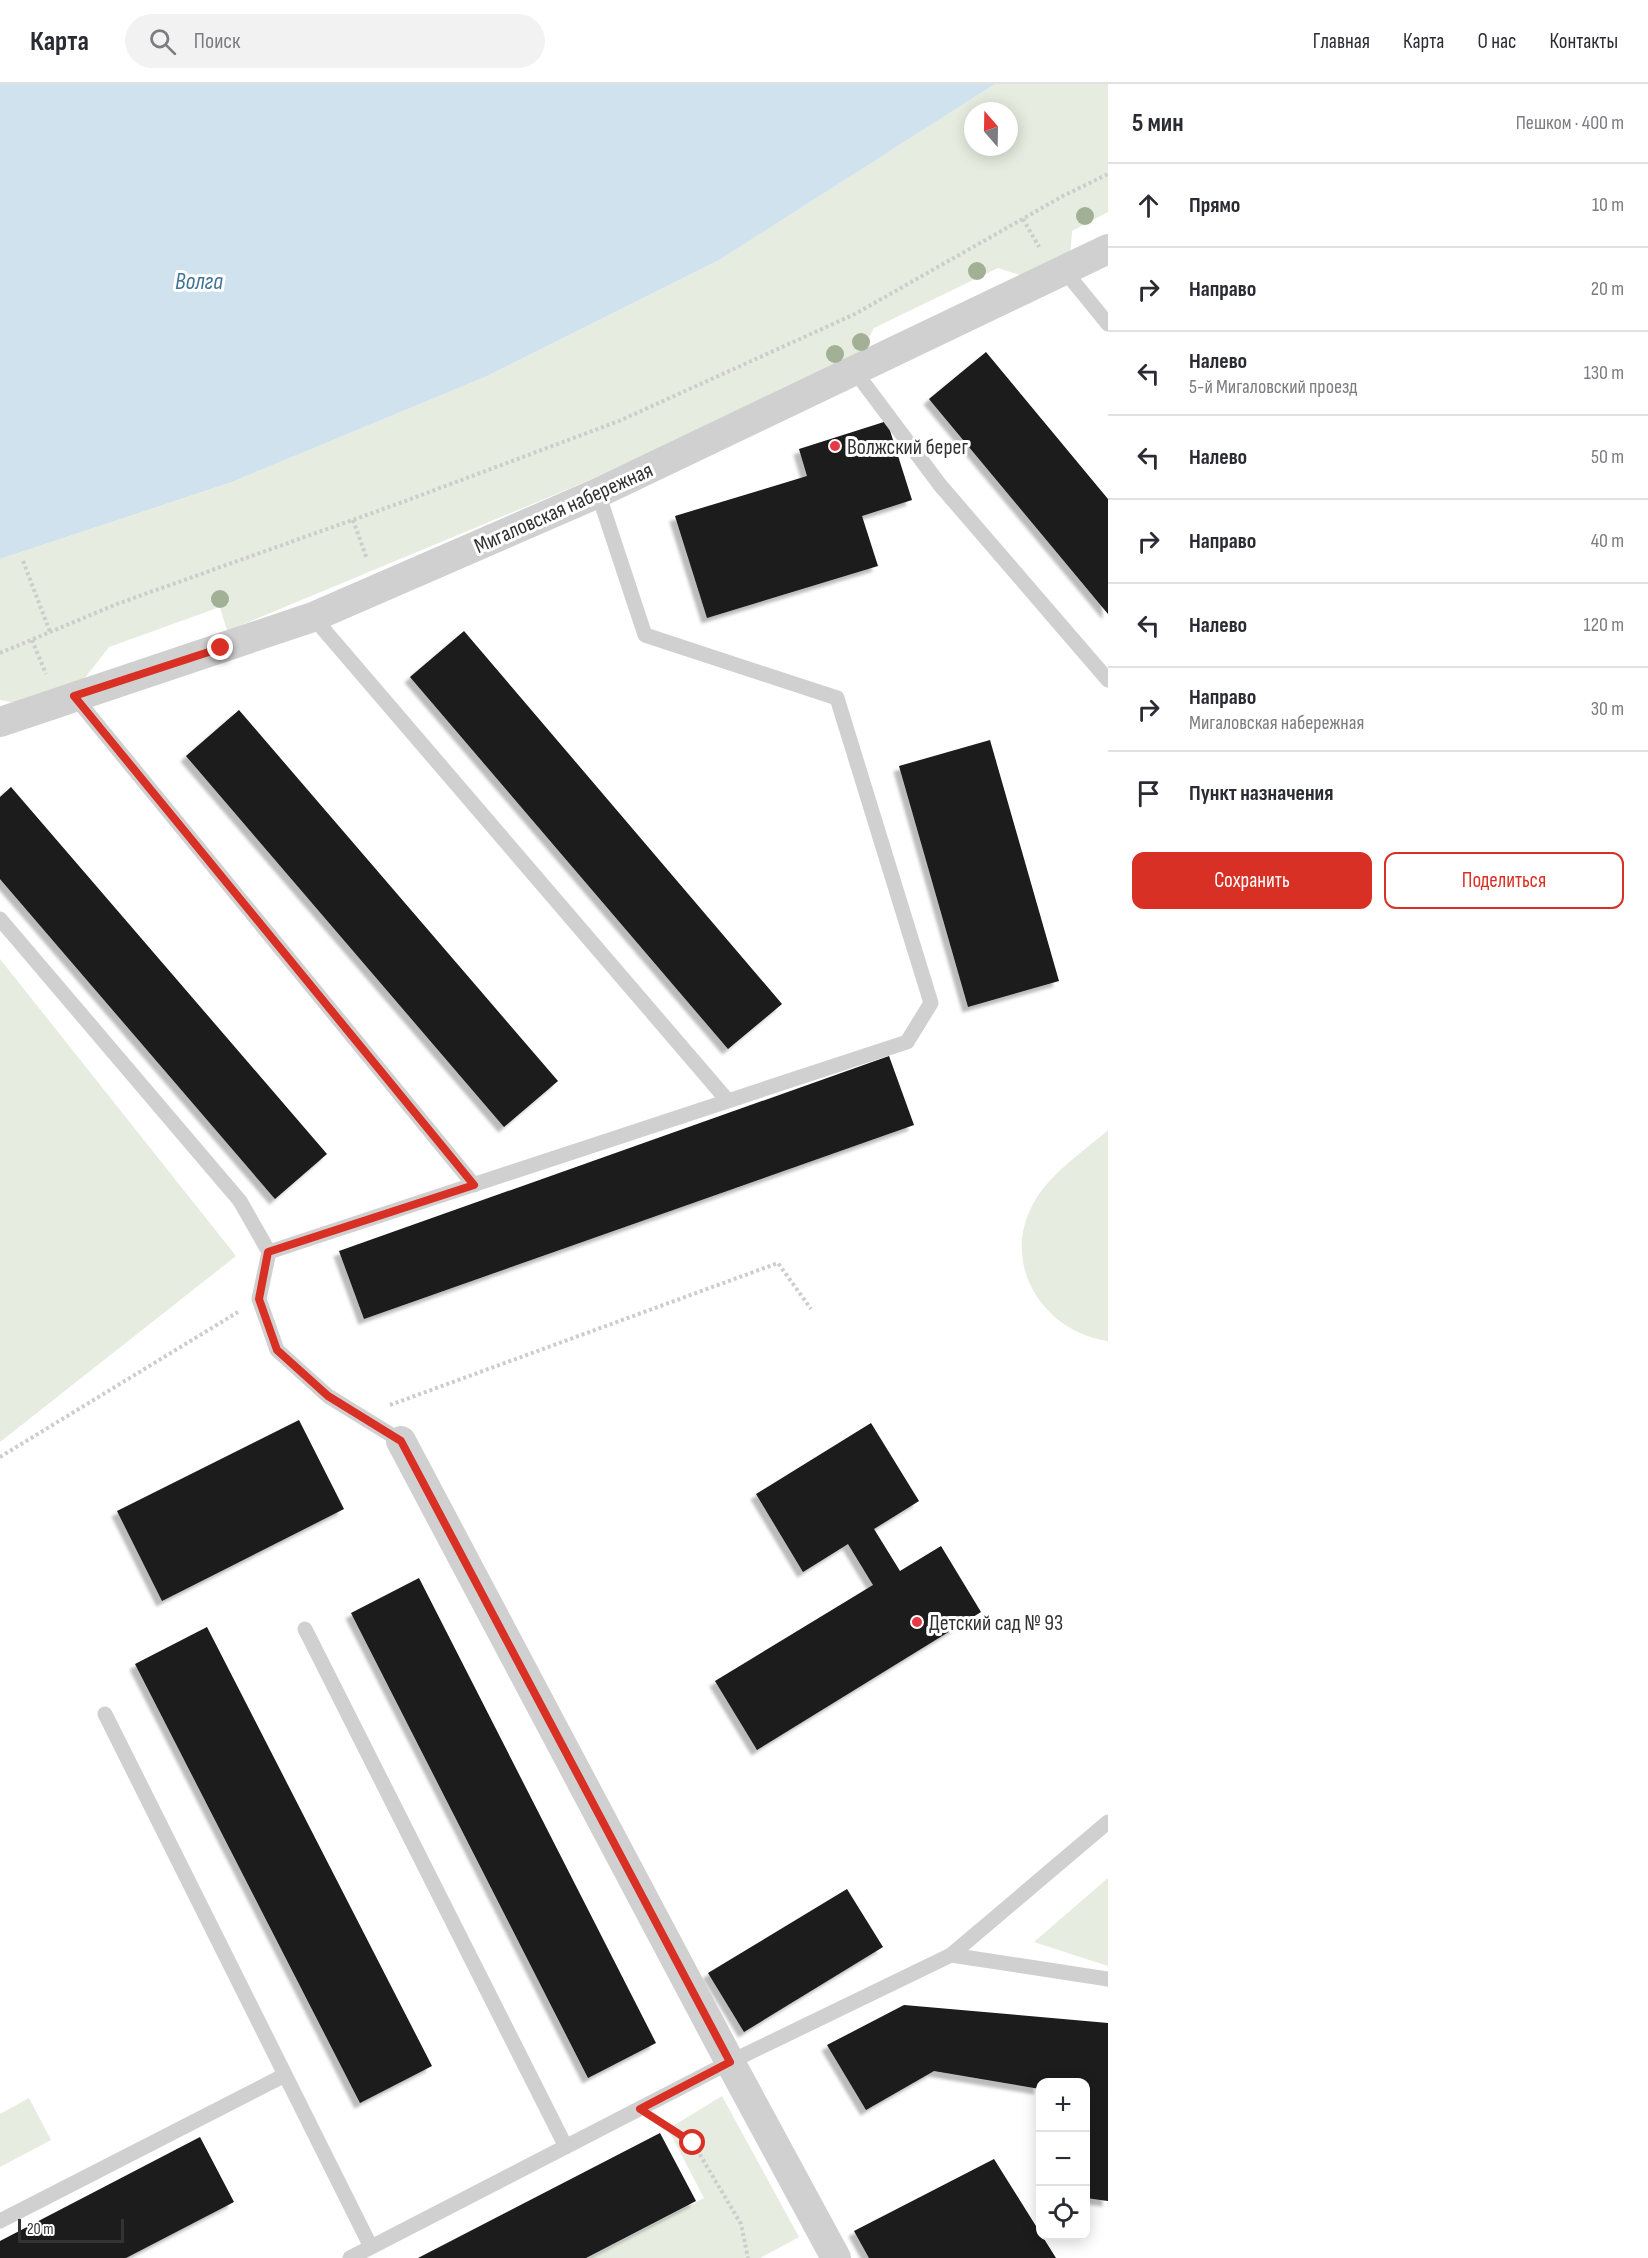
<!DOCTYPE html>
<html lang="ru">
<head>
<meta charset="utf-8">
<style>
  :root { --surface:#fff; --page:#f2f2f3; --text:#2b2b33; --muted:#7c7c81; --line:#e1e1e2; --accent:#d93025 }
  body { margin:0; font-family:"Sofia Sans Condensed",sans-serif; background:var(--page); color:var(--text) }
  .controls { position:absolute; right:18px; bottom:18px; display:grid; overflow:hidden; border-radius:12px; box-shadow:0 3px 15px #0003 }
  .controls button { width:54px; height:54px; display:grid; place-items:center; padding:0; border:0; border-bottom:2px solid var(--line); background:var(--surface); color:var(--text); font:30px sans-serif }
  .compass { position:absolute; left:964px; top:18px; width:54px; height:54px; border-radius:50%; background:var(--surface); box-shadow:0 3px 15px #0003; rotate:340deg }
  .scale { position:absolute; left:18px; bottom:15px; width:106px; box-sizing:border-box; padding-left:6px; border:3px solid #333; border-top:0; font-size:16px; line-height:21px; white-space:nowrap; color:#333; -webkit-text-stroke:4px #fff; paint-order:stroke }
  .stop { position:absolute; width:18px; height:18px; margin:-14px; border:4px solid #d93025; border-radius:50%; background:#fff }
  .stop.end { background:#d93025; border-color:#fff; box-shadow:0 2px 6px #0008 }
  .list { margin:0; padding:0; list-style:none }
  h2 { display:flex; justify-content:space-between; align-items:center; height:78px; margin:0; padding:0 24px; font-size:26px }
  h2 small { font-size:20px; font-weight:400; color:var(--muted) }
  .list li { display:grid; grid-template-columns:39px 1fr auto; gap:18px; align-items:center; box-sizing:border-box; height:84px; padding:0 24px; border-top:2px solid var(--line) }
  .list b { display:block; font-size:22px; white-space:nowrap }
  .list p { margin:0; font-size:20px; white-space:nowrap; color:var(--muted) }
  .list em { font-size:20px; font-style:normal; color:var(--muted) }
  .actions { display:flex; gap:12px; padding:18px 24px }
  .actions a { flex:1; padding:14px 0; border:2px solid var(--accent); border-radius:12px; text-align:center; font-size:21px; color:var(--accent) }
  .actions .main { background:var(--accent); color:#fff }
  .icon { flex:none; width:33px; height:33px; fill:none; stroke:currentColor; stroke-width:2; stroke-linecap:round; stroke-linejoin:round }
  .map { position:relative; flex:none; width:1108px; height:2174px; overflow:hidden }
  header { display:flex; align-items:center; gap:36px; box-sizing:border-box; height:84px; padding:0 30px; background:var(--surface); border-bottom:2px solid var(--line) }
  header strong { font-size:28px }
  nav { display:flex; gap:33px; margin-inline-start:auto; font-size:21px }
  .search { width:420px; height:54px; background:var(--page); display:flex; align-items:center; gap:15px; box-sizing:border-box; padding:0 21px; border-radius:33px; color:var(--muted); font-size:22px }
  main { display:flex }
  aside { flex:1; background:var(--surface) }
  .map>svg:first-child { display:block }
</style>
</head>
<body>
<header>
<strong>Карта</strong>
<div class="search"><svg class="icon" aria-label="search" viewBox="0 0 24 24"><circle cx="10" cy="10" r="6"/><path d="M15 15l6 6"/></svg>Поиск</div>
<nav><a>Главная</a><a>Карта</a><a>О нас</a><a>Контакты</a></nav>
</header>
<main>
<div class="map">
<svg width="1108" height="2174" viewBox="0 0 1108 2174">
  <defs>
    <filter id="shadow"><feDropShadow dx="-5.5" dy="5.5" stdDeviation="1.5" flood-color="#0004"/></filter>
  </defs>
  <rect width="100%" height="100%" fill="#fff"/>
  <path fill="#e6ecdf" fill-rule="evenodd" d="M 995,0 L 1108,0 L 1108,128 L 1072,147 L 1070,174 L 1026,193 L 998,184 L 874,244 L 859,272 L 590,396 L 227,547 L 220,523 L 109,563 L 84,595 L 17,619 L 0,616 L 0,475 L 232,398 L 485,293 L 721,175 ZM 973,27 L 1009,27 L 1009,63 L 973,63 Z
    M 0,875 L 236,1172 L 0,1358 Z
    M 1108,1046 L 1108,1257 C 1044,1248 1000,1181 1033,1120 C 1049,1090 1083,1068 1108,1046 Z
    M 1108,1794 L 1108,1882 L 1034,1858 Z
    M 722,2012 L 799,2153 L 760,2174 L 589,2174 L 704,2114 L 668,2045 Z
    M 29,2014 L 51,2056 L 0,2083 L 0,2030 Z"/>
  <path fill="#cfe2ee" d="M 0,0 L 995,0 L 721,175 L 485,293 L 232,398 L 0,475 Z"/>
  <path fill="#1a1a1a" filter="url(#shadow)" d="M 986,268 L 1108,415 L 1108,530 L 929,315 Z
    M 887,337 L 912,416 L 862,432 L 878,482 L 707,534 L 675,432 L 807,392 L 799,365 Z
    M 464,547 L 782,920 L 728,965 L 410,593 Z
    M 239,626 L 558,997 L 504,1043 L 186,672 Z
    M 990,656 L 1059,897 L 968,923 L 899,682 Z
    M 11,703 L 327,1070 L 275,1115 L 0,795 L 0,713 Z
    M 889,972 L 914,1041 L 364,1235 L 339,1167 Z
    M 299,1336 L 344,1425 L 162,1517 L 117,1427 Z
    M 871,1339 L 919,1417 L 874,1445 L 900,1487 L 941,1462 L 981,1528 L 757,1666 L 715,1597 L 873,1501 L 848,1460 L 803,1488 L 756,1410 Z
    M 419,1494 L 656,1959 L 588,1994 L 351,1529 Z
    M 207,1543 L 432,1982 L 360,2019 L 135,1580 Z
    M 847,1805 L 883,1863 L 744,1948 L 708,1889 Z
    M 904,1921 L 1108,1939 L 1108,2117 L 1086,2114 L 1086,1998 L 1040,1998 L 1040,2005 L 934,1987 L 866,2026 L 827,1961 Z
    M 660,2049 L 696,2117 L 586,2174 L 418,2174 Z
    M 200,2053 L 234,2118 L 126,2174 L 0,2174 L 0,2157 Z
    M 994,2075 L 1056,2174 L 869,2174 L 854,2147 Z"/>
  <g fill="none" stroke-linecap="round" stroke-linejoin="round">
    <path stroke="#cdcdcd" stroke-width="4" stroke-dasharray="3 3" stroke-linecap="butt" d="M 1023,135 L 1039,163
      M 353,436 L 367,475
      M 23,477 L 50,548
      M 32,556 L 46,590
      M 0,569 L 117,520 L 400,419 L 619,337 L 855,230 L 1063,112 L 1108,90
      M 390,1321 L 778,1179 L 811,1225
      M 0,1373 L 238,1228
      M 664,2040 L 693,2059 L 741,2140 L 748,2174"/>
    <path stroke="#d0d0d0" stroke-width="15" d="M 1064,186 L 1108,240
      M 854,286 L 940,401 L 1108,596
      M 313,533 L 728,1017
      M 74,612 L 474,1101
      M 0,835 L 240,1117 L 269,1168 L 259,1215 L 277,1266 L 328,1312 L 401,1357
      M 269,1168 L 907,958 L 931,919 L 837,614 L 645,551 L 598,409
      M 305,1545 L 566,2063
      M 105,1630 L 371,2163
      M 951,1871 L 1108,1895
      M 0,2137 L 285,1991
      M 350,2174 L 730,1978 L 951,1871 L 1108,1738"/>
    <path stroke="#d0d0d0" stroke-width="30" d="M 0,638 L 313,533 L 598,409 L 1108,165
      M 401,1357 L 730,1978 L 836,2174"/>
  </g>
  <g fill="#a2b095">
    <circle cx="1085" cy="132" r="9"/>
    <circle cx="977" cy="187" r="9"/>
    <circle cx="861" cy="258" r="9"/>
    <circle cx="835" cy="270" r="9"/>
    <circle cx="220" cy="515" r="9"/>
  </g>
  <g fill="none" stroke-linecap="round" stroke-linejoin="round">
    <path stroke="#d93025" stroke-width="8" d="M 221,564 L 74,612 L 474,1101 L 268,1168 L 259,1215 L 277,1266 L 328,1312 L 401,1357 L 730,1978 L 640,2025 L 693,2059"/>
  </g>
  <g fill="#e63946" stroke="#fff" stroke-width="2">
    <circle cx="835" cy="362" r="6"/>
    <circle cx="917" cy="1538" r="6"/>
  </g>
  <g text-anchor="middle" stroke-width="6" stroke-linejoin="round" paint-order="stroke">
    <g font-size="22" fill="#333" stroke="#fff" text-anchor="start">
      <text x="847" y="370">Волжский берег</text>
      <text x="929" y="1546">Детский сад № 93</text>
    </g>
    <g font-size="22" fill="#333" stroke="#fff">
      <text transform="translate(563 423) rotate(-24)" y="8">Мигаловская набережная</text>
    </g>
    <g font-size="24" font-style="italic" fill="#3f7597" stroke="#fff">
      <text x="199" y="205">Волга</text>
    </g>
  </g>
</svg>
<div class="controls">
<button>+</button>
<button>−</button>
<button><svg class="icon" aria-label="locate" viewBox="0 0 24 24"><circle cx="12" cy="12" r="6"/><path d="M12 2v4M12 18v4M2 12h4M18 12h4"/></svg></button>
</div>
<svg class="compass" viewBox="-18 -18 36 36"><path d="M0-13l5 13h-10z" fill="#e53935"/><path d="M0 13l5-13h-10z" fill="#7c7c81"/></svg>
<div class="scale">20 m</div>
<div class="stop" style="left:693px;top:2059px"></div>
<div class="stop end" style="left:221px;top:564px"></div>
</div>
<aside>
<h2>5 мин<small>Пешком · 400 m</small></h2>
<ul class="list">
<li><svg class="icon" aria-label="ahead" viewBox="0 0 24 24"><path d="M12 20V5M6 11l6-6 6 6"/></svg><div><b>Прямо</b></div><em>10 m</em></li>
<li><svg class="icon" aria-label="right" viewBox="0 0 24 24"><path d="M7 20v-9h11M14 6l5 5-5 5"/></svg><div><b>Направо</b></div><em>20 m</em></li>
<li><svg class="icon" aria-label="left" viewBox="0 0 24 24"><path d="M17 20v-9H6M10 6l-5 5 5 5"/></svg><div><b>Налево</b><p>5-й Мигаловский проезд</p></div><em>130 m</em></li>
<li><svg class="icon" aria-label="left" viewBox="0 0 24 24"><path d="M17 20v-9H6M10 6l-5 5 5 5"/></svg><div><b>Налево</b></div><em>50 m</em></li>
<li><svg class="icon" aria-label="right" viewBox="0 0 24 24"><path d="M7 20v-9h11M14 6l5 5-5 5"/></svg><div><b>Направо</b></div><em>40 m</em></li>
<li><svg class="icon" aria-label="left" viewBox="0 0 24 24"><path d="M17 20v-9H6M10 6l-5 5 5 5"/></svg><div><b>Налево</b></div><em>120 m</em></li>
<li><svg class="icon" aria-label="right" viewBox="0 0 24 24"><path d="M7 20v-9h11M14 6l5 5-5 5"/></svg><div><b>Направо</b><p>Мигаловская набережная</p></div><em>30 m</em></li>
<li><svg class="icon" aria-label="arrive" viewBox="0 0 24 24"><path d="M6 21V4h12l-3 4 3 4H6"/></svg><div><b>Пункт назначения</b></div></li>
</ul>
<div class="actions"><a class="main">Сохранить</a><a>Поделиться</a></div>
</aside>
</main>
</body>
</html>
